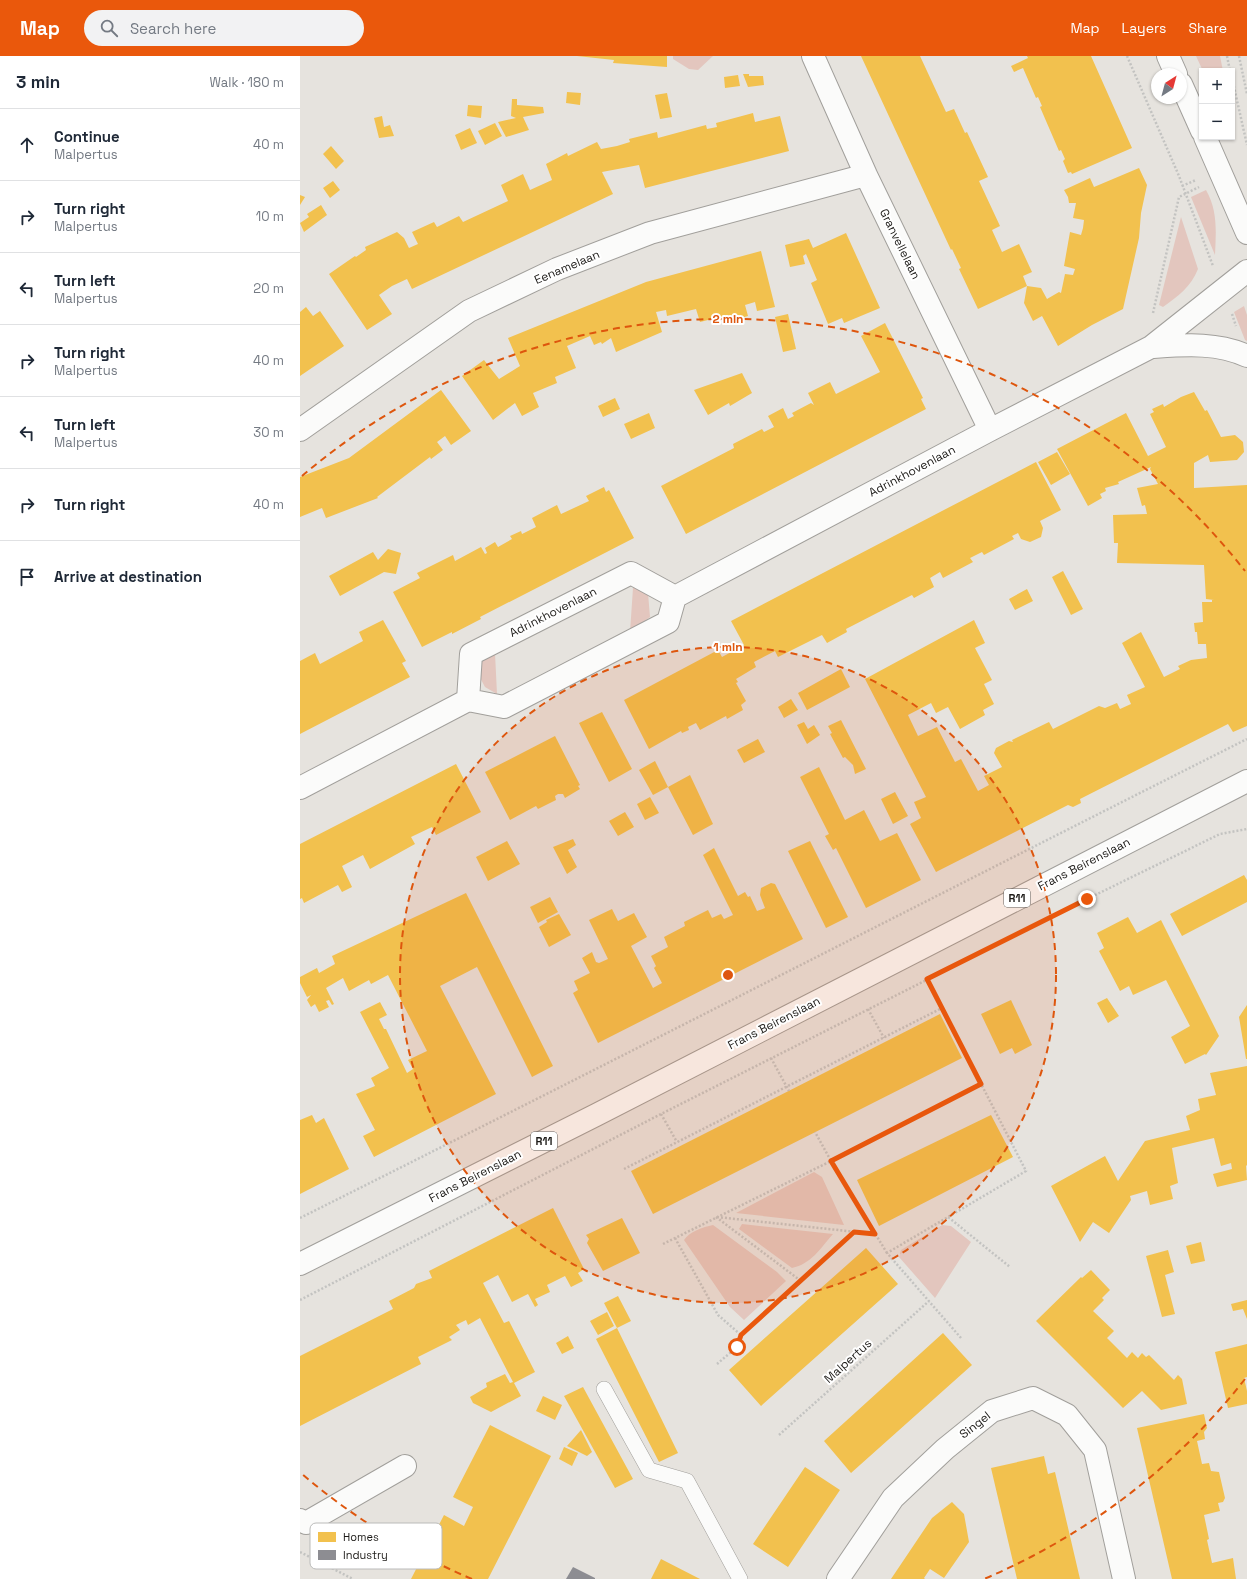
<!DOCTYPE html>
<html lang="en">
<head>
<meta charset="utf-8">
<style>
  :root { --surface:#fff; --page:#f2f2f3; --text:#1f2937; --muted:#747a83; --line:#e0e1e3; --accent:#ea580c }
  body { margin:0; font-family:"Space Grotesk",sans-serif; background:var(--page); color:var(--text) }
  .controls { position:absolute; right:12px; top:12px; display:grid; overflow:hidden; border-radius:0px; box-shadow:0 1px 3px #0004 }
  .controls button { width:36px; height:36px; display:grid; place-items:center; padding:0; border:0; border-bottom:1px solid var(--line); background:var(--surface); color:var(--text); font:20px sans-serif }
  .compass { position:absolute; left:851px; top:12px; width:36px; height:36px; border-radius:50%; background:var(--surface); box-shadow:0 1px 3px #0004; rotate:36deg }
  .stop { position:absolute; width:12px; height:12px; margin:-9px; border:3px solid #ea580c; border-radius:50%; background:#fff }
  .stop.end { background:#ea580c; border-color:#fff; box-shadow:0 1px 4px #0008 }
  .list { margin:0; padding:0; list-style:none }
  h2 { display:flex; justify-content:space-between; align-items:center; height:52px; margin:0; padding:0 16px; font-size:17px }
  h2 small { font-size:13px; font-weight:400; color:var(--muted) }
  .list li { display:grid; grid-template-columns:26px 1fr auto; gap:12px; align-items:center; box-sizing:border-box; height:72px; padding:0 16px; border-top:1px solid var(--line) }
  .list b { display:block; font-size:15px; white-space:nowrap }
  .list p { margin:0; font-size:13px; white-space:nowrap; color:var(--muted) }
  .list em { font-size:13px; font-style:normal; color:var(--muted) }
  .icon { flex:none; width:22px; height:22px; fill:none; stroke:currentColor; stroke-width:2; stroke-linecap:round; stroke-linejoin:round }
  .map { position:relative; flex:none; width:947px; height:1523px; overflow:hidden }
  header { display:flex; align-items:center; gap:24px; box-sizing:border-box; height:56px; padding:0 20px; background:var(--accent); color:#fff }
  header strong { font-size:19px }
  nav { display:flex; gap:22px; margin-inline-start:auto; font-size:14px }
  .search { width:280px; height:36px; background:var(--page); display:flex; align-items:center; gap:10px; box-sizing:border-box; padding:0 14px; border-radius:22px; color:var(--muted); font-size:15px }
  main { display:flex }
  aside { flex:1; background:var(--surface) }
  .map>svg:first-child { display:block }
</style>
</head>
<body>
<header>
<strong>Map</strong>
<div class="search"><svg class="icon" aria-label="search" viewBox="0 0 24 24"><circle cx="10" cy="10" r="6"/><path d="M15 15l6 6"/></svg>Search here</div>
<nav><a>Map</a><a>Layers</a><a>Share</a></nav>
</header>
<main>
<aside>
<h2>3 min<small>Walk · 180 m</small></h2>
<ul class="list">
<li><svg class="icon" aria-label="ahead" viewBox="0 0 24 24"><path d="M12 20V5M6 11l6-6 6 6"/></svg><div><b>Continue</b><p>Malpertus</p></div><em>40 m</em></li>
<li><svg class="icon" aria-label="right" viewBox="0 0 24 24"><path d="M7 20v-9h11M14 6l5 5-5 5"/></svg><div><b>Turn right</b><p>Malpertus</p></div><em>10 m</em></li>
<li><svg class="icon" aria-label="left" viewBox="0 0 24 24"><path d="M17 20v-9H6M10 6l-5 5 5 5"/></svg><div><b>Turn left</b><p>Malpertus</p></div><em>20 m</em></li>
<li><svg class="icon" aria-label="right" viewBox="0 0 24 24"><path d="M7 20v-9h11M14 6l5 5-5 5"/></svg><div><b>Turn right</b><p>Malpertus</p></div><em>40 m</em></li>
<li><svg class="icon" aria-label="left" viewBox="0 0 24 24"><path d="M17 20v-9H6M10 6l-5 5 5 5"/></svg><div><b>Turn left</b><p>Malpertus</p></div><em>30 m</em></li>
<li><svg class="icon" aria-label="right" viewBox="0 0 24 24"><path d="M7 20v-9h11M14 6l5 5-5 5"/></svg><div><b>Turn right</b></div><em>40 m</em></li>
<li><svg class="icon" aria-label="arrive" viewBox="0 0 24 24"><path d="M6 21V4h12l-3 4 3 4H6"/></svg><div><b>Arrive at destination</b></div></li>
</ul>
</aside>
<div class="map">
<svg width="947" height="1523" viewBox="0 0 947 1523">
  <rect width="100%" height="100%" fill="#e6e3de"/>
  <path fill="#e3c6be" d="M 373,0 L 413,0 L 398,14 L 389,13 L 373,3 Z
    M 896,0 L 920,0 L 923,15 L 903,15 Z
    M 906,134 C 918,155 916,176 915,199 L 891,141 Z
    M 881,161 L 898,213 C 891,231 878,240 863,251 L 859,249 Z
    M 944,250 L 947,259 L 947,285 L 945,284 L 934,256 Z
    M 339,530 L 348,537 L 350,561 L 330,576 L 333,532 Z
    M 195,597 L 197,638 L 185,631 L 177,616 L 183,601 Z
    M 514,1116 L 522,1121 L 544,1169 L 436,1157 Z
    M 442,1168 L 533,1178 C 520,1193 511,1208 492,1212 L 439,1173 Z
    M 413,1169 L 477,1216 L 486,1225 L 444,1264 L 430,1251 L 384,1184 C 389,1176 403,1171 413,1169 Z
    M 642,1169 L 651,1170 L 671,1186 L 635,1242 L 599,1201 L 601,1194 Z"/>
  <path fill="#f2c14e" d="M 277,0 L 367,0 L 367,11 L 313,7 L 314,4 Z
    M 561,0 L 620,0 L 646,56 L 654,53 L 665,77 L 667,76 L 688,121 L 679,125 L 700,170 L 692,174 L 702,196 L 719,188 L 732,216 L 723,220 L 727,230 L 741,232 L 747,243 L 759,236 L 761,237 L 765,218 L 773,219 L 775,213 L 764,210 L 770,176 L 781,179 L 783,172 L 784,164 L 773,162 L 776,147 L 769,147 L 768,141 L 764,134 L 790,122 L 794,131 L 839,112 L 847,129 L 841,157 L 839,182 L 823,253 L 792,269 L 758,290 L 742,260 L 733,265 L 724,247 L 727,230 L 678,253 L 659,213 L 661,212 L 652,193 L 651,194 Z
    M 727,0 L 791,0 L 832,92 L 772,118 L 771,116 L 768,117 L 763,105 L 765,103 L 761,94 L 759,95 L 740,51 L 742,50 L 738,41 L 736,42 L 723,12 L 714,16 L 711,10 L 728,2 Z
    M 443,18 L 449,18 L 449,20 L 463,20 L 464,29 L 448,31 Z
    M 438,19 L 440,30 L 425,32 L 424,21 Z
    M 267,36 L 281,37 L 280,49 L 266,47 Z
    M 367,37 L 372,61 L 360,63 L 355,39 Z
    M 212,43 L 217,43 L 217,49 L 243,51 L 244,57 L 223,61 L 229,74 L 206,81 L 198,66 L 216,62 L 211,60 Z
    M 168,49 L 182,50 L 181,62 L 167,60 Z
    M 453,57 L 455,66 L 480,60 L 489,95 L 345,132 L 339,109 L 302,116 L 313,138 L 112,233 L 107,223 L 92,230 L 79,239 L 92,258 L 67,274 L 29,218 L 55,200 L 56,201 L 66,194 L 65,191 L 97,176 L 104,182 L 109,192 L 118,188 L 112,176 L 134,166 L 137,171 L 159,160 L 163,166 L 208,145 L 201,129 L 223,118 L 230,134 L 252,124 L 246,108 L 267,97 L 268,100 L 297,86 L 301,93 L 317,90 L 330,86 L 329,83 L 357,76 L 358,82 L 406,69 L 407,73 L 417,71 L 416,67 Z
    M 82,60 L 84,71 L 90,69 L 94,80 L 79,82 L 74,62 Z
    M 195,67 L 202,80 L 185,89 L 178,75 Z
    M 170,72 L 177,87 L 161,94 L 155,79 Z
    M 31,90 L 44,105 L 36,113 L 23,98 Z
    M 33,125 L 40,134 L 30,142 L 23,132 Z
    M 0,139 L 5,141 L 0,149 Z
    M 21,149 L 27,159 L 4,176 L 0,167 L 9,161 L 7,158 Z
    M 546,177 L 580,252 L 544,267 L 542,262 L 528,268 L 511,227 L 517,224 L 506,198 L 503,200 L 505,208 L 490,211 L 485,189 L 509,183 L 513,192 Z
    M 461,195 L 475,251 L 457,255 L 455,246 L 445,249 L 448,260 L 430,265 L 428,259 L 400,266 L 396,253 L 367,260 L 366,254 L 356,256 L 362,276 L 316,296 L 311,282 L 302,288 L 301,286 L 294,289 L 290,280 L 267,290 L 276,312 L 255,321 L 257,327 L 233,337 L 239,351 L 222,360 L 215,347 L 193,364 L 162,320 L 184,304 L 199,323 L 220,310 L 208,282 L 346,226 Z
    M 6,251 L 13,260 L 20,255 L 44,290 L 0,320 L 0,256 Z
    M 488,258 L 496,293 L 483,296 L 475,261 Z
    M 585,267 L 623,342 L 621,343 L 626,353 L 386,478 L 361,430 L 434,392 L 433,388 L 462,373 L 464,376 L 474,371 L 468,360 L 483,352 L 488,363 L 494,360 L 492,357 L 511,347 L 514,349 L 508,337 L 530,326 L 536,338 L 580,316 L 561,280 Z
    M 442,317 L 452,337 L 430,350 L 429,347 L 408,359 L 394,334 Z
    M 141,334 L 171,375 L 151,389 L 145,380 L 137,386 L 143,394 L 131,403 L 130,401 L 77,441 L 78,442 L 26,462 L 22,452 L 0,461 L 0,421 L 49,402 Z
    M 894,336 L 905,355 L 907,354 L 921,381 L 935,379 L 943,386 L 944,396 L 937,404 L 910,406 L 908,399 L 894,407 L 894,432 L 947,429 L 947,670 L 933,676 L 928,668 L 780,743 L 781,747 L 773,751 L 768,749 L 636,816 L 610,768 L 621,762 L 614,746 L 626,741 L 565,623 L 674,564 L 685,587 L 675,592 L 692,624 L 684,628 L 694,648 L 683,654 L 685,659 L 660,673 L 648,651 L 636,657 L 631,647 L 608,659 L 618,680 L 637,671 L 655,706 L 661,703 L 678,735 L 689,729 L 684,720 L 702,711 L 694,697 L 696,692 L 709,685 L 713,686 L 712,684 L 749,666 L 753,673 L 799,650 L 805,652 L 817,647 L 820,653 L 831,648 L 827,639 L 845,631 L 822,587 L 841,576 L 864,621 L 880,613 L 878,610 L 891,604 L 907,602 L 906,588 L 898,588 L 897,576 L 895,576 L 894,567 L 903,566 L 902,546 L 912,546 L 912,544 L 914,544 L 906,543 L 904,509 L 817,507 L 818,487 L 814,487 L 813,459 L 847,458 L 845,449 L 842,450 L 837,432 L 858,428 L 850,413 L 851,411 L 818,426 L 819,428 L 805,432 L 806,435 L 800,438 L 802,442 L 788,450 L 757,393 L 826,357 L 848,400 L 866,391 L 850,358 L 854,356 L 852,353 L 863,348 L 864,351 L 881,341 Z
    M 315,342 L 320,353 L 303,361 L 298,350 Z
    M 349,357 L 355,372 L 331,383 L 324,368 Z
    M 757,396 L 770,418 L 751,429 L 738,406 Z
    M 736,406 L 761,454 L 740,465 L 743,472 L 741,481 L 730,486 L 721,483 L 718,477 L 712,480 L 714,483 L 684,499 L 682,496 L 670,502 L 673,506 L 643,522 L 640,516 L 630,522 L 634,531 L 614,542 L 612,539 L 546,573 L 547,576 L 527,587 L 522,579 L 478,601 L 475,595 L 454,606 L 456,611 L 436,623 L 438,626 L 436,627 L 446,645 L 441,649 L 443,654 L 427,663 L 426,660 L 400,674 L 396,667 L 388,671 L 389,674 L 382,677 L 381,675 L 349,693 L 324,644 L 418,594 L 422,601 L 444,589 L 431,565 Z
    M 304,431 L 306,436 L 309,434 L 334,482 L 180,561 L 181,563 L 152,578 L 152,576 L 122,591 L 93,536 L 120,522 L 117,517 L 153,499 L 155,505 L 181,491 L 185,498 L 187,497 L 185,492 L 195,486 L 198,491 L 212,483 L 210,480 L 221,475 L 222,478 L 236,471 L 232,462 L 257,449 L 261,458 L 289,445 L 286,440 Z
    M 88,493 L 101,497 L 96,518 L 84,516 L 40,540 L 29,520 L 73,496 L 78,504 Z
    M 763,515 L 783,553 L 771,559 L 752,521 Z
    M 727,533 L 733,545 L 715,554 L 709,543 Z
    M 83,564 L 106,605 L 102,607 L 110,621 L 0,678 L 0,605 L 15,597 L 20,608 L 63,585 L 59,576 Z
    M 541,613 L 550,631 L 507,654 L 498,637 Z
    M 491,643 L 498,654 L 484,662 L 478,651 Z
    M 302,656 L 332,713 L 309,726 L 279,667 Z
    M 541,664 L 566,713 L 555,718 L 553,709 L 545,701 L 543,702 L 530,678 L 532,677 L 528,670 Z
    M 504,666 L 508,673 L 514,669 L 520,679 L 507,688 L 497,669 Z
    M 255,680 L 280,729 L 278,730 L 280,733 L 265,742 L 263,738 L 258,738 L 255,740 L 256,744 L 238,753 L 236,750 L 210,764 L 185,716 Z
    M 458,683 L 465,696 L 444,707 L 437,694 Z
    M 355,705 L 368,731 L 353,739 L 339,714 Z
    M 156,708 L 181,756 L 136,779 L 132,771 L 111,781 L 115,788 L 70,813 L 63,799 L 42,810 L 52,831 L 42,836 L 38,829 L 4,847 L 2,842 L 0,843 L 0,788 Z
    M 519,711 L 545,764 L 564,754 L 580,785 L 597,777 L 621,824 L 566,852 L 536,792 L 533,794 L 525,780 L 529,778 L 500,721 Z
    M 390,719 L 413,768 L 393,779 L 368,731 Z
    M 595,736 L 608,760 L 593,768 L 581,743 Z
    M 350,741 L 359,757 L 345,764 L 337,748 Z
    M 325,756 L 334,771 L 318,780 L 309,765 Z
    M 273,783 L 276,789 L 268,794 L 277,811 L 267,818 L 253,791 Z
    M 207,785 L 220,808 L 188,825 L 176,801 Z
    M 510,785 L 548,861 L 526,872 L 488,795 Z
    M 414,792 L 438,840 L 445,836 L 448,841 L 450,840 L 457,855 L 465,852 L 460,839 L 461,832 L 471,827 L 475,828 L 503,883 L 298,987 L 273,937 L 278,934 L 274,925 L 290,917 L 282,902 L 292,896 L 296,906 L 299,907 L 308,903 L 289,864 L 312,853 L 318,865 L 334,857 L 347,881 L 331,890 L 353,932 L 362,927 L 354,912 L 356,910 L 351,900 L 368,891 L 364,881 L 385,870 L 384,866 L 408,854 L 412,862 L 421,858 L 424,863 L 433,859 L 403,799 Z
    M 944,819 L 947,824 L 947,846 L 882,880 L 870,858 Z
    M 166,837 L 253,1010 L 232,1021 L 177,911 L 140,930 L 196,1038 L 74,1101 L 63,1080 L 75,1074 L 56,1038 L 75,1030 L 71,1022 L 89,1012 L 60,956 L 80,946 L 87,959 L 79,963 L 84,973 L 86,973 L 107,1017 L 113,1013 L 108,1004 L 127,995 L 88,919 L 71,928 L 69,924 L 49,935 L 43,922 L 26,932 L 34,948 L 32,949 L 29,944 L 26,945 L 29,951 L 19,956 L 15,948 L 11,951 L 7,944 L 11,939 L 7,941 L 0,927 L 0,921 L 17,912 L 19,917 L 35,908 L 32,900 Z
    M 250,841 L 258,856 L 238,867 L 230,851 Z
    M 259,858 L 271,879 L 249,891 L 239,871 L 247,866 L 246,864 Z
    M 828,861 L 837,877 L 861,864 L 919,980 L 906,999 L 905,998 L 885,1008 L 871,981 L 890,970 L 866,924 L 833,939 L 829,930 L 820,935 L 799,895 L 804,892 L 797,877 Z
    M 807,942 L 819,960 L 808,967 L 797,947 Z
    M 711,944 L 732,989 L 715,998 L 712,992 L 700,998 L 681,958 Z
    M 947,949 L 947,1003 L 946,1003 L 939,961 Z
    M 640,958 L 662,1002 L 353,1158 L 331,1115 Z
    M 947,1010 L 947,1109 L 946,1110 L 947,1124 L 917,1131 L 913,1118 L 932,1113 L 931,1107 L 921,1110 L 914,1082 L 872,1092 L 878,1127 L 870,1130 L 873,1143 L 850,1149 L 847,1135 L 830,1140 L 831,1144 L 809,1177 L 793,1166 L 780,1186 L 751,1130 L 805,1100 L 818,1125 L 845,1085 L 890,1074 L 886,1060 L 900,1054 L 898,1043 L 916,1039 L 910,1017 Z
    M 12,1059 L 16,1067 L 24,1062 L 49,1113 L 0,1138 L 0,1064 Z
    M 691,1059 L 713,1101 L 579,1170 L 557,1124 Z
    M 253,1152 L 284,1213 L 278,1217 L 283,1225 L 271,1231 L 265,1220 L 247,1229 L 250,1236 L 235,1243 L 238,1249 L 235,1251 L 228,1238 L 212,1246 L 198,1219 L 183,1227 L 204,1267 L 209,1265 L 235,1316 L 214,1327 L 221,1340 L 191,1356 L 173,1347 L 170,1341 L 187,1331 L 186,1327 L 205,1318 L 210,1327 L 213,1326 L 180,1262 L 168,1269 L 166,1264 L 156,1269 L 160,1274 L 149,1281 L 152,1284 L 118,1301 L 121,1308 L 0,1370 L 0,1300 L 93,1253 L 89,1245 L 114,1232 L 116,1228 L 132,1222 L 129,1215 Z
    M 322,1162 L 340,1197 L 303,1215 L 287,1187 L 289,1183 L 286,1179 Z
    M 901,1186 L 905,1205 L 891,1208 L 886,1190 Z
    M 566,1192 L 598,1228 L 461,1350 L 429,1314 Z
    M 868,1194 L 874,1216 L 865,1219 L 875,1258 L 862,1261 L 846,1200 Z
    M 791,1214 L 810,1234 L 802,1242 L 804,1244 L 793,1255 L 814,1275 L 807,1282 L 827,1302 L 832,1296 L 838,1302 L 842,1297 L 846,1301 L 849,1299 L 874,1324 L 878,1319 L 882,1323 L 887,1348 L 861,1354 L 842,1335 L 823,1352 L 736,1265 L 781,1221 L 782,1222 Z
    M 318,1240 L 331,1265 L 317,1272 L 304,1247 Z
    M 947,1244 L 947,1263 L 943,1253 L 933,1255 L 931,1248 Z
    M 307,1256 L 314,1270 L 298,1279 L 290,1265 Z
    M 317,1272 L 378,1397 L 359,1406 L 296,1283 Z
    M 643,1277 L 672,1309 L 551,1417 L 524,1385 Z
    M 268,1280 L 274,1292 L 262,1298 L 256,1287 Z
    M 947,1288 L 947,1321 L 944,1322 L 947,1335 L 947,1348 L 928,1352 L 915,1296 Z
    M 283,1331 L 333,1423 L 315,1432 L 264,1340 Z
    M 243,1340 L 262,1349 L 255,1364 L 236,1355 Z
    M 904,1358 L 907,1372 L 904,1376 L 905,1383 L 897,1385 L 902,1408 L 909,1407 L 911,1415 L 919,1416 L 925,1442 L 923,1446 L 918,1447 L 920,1455 L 904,1459 L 909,1483 L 907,1484 L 912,1507 L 933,1502 L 936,1523 L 872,1523 L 837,1372 Z
    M 190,1369 L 251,1400 L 188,1523 L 111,1523 L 144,1459 L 164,1470 L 173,1451 L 153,1441 Z
    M 281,1374 L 292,1396 L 287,1400 L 267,1390 Z
    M 264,1391 L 278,1397 L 272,1410 L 259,1403 Z
    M 744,1400 L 748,1418 L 755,1416 L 780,1523 L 717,1523 L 691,1412 Z
    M 505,1411 L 540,1434 L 488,1511 L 453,1488 Z
    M 652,1446 L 664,1458 L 669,1486 L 644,1522 L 630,1513 L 624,1522 L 625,1523 L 591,1523 L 632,1462 Z
    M 361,1503 L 400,1523 L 351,1523 Z"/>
  <path fill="#8d8d92" d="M 273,1511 L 295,1522 L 295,1523 L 266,1523 Z"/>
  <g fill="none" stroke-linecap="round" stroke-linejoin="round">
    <g stroke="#a19f9b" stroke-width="16">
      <path id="lane" d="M 304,1333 L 349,1414 L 387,1425 L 440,1523"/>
    </g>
    <g stroke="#a19f9b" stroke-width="24">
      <path id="street" d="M 513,0 L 566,119 L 690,374
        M 851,291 C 884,289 917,286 947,300
        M 0,374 L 169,255 L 257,213 L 350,177 L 566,119
        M 168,644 L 171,598 L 331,517 L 375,541
        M 0,732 L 168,644 L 204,651 L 368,566 L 375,541 L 690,374 L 851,291 L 947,215
        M 0,1464 L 6,1467 L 105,1410
        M 538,1523 L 593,1442 L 645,1393 L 692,1355 L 733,1342 L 767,1359 L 795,1394 L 824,1523"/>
    </g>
    <g stroke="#a19f9b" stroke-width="24">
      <path id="secondary" d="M 868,0 L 876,18
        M 881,28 L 902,75
        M 905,81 L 947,177"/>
    </g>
    <g stroke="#a19f9b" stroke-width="24">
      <path id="primary" d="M 0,1208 L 296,1059 L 947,725"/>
    </g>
    <path stroke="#c3c3c1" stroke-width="2.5" stroke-dasharray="2 2" stroke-linecap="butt" d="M 827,0 L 879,120 L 913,210
      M 927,0 L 930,15
      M 939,0 L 947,38
      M 932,22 L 947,89
      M 882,130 L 896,124
      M 853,257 L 879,141 L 899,131
      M 932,258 L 936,270
      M 627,923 L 726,1115 L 648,1161
      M 568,953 L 584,982
      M 471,1002 L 489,1035
      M 361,1058 L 377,1086
      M 324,1113 L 642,952
      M 416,1161 L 501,1225 L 554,1176
      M 417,1161 L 575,1178
      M 0,1162 C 316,1004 631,842 947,683
      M 375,1182 L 418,1259 L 441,1279 L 501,1225
      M 363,1188 L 531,1105 L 515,1076
      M 587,1197 L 531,1105 L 681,1028
      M 0,1244 L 361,1058 L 787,843 L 920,778 L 947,773
      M 661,1282 L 587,1197 L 648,1161 L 710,1211
      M 417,1308 L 437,1291 L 441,1279
      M 479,1379 L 629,1245
      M 0,1496 L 53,1523"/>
    <use href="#lane" stroke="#fbfbfa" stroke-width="15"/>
    <use href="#street" stroke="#fbfbfa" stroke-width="22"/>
    <use href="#secondary" stroke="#fbfbfa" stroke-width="22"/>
    <use href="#primary" stroke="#fbfbfa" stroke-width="22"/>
  </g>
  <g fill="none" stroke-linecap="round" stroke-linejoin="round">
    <path stroke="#ea580c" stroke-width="5" d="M 437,1291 L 441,1279 L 554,1176 L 575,1178 L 531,1105 L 681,1028 L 627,923 L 787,843"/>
  </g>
  <circle cx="428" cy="919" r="328" fill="#de560d" fill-opacity=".12"/>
  <g fill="none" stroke="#de560d" stroke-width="2" stroke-dasharray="7 5">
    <circle cx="428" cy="919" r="328"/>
    <path d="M945 1323A656 656 0 0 1 684 1523M172 1523A656 656 0 0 1 2 1418M2 420A656 656 0 0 1 945 515"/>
  </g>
  <g text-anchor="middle" stroke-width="4" stroke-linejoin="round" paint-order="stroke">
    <g fill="#fff" stroke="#615f5d" stroke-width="1">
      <rect x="704" y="833" width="26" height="18" rx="3"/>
      <rect x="231" y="1076" width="26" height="18" rx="3"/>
    </g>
    <g font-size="11" font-weight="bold" fill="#1d1b18">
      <text x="717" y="846">R11</text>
      <text x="244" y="1089">R11</text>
    </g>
    <g font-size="12" fill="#1d1b18" stroke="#fff">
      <text transform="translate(600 188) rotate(64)" y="4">Granvellelaan</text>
      <text transform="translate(267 211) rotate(-23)" y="4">Eenamelaan</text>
      <text transform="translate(612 415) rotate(-28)" y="4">Adrinkhovenlaan</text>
      <text transform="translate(253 556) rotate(-27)" y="4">Adrinkhovenlaan</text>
      <text transform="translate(784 808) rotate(-27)" y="4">Frans Beirenslaan</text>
      <text transform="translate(474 967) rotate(-27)" y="4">Frans Beirenslaan</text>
      <text transform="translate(175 1120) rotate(-27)" y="4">Frans Beirenslaan</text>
      <text transform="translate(548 1305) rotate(-42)" y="4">Malpertus</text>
      <text transform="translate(675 1369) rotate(-38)" y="4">Singel</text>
    </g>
  </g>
  <rect x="10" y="1467" width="132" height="46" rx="6" fill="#fff" stroke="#bbbbba" stroke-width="1"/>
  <rect x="18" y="1476" width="18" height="10" fill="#f2c14e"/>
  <rect x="18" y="1494" width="18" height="10" fill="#8d8d92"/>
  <g font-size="11" fill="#1d1b18">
    <text x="43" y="1485">Homes</text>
    <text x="43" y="1503">Industry</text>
  </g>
  <circle cx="428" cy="919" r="6" fill="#de560d" stroke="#fff" stroke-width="2"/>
  <g font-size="12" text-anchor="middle" font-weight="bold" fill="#de560d" stroke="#fff" stroke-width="4" stroke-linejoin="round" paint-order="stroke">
    <text x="428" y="267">2 min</text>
    <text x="428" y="595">1 min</text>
  </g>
</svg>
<div class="controls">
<button>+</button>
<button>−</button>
</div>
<svg class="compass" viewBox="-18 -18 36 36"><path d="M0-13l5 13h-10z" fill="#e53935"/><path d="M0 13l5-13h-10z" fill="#747a83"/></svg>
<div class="stop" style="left:437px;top:1291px"></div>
<div class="stop end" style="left:787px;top:843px"></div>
</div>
</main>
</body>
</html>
